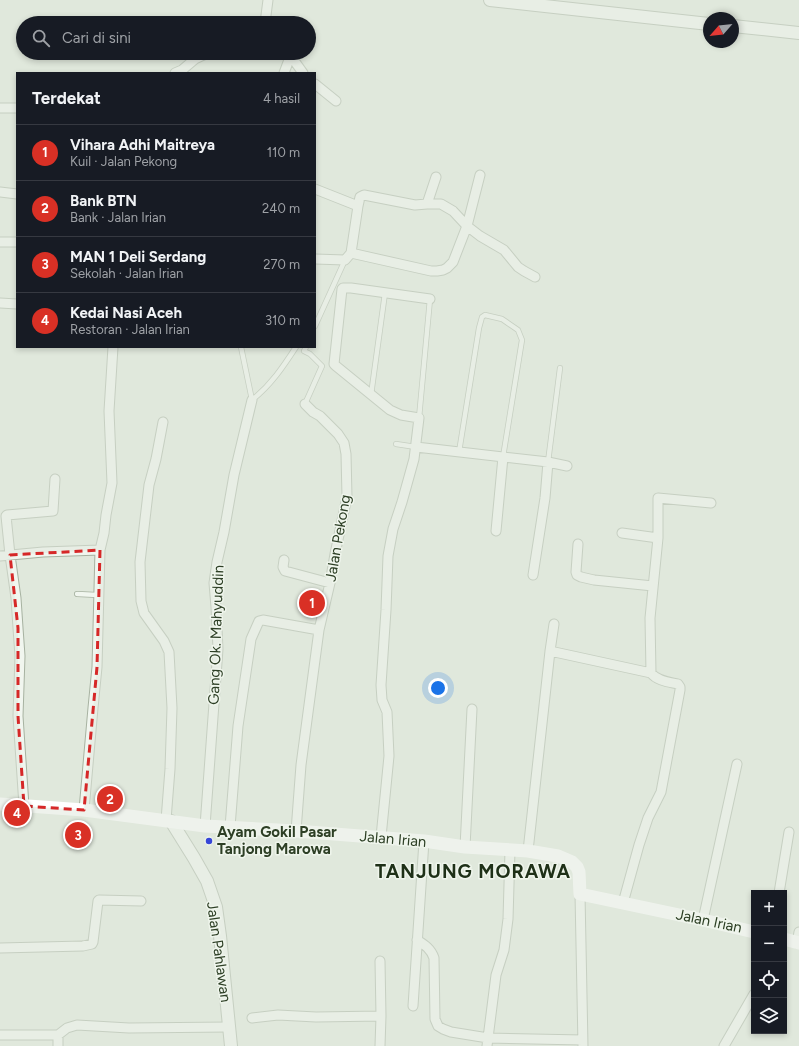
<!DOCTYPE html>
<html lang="id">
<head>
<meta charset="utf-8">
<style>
  :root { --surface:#171b24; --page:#20242c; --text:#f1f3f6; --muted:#9ea1a6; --line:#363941; --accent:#d93025 }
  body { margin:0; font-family:Figtree,sans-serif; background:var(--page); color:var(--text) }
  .controls { position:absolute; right:12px; bottom:12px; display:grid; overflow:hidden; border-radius:0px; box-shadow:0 2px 6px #0003 }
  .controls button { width:36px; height:36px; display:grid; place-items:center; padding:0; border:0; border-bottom:1px solid var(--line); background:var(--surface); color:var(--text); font:20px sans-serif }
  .compass { position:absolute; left:703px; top:12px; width:36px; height:36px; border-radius:50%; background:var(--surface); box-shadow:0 2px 6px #0003; rotate:242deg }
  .you { position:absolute; left:438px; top:688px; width:14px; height:14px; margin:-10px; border:3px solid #fff; border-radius:50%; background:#1a73e8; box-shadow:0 0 0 6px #1a73e833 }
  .badge { display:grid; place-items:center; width:26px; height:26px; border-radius:50%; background:var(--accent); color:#fff; font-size:13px; font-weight:700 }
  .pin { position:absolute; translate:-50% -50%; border:2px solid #fff; box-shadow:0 1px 4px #0006 }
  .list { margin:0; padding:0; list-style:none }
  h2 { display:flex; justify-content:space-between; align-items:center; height:52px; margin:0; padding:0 16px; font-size:17px }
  h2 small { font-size:13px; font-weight:400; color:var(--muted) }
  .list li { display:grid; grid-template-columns:26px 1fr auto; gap:12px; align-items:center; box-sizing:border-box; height:56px; padding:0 16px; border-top:1px solid var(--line) }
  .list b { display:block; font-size:15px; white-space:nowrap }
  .list p { margin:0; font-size:13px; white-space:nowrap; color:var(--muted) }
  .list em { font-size:13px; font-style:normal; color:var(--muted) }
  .icon { flex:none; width:22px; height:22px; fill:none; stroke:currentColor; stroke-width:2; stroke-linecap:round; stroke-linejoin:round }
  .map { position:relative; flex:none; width:799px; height:1046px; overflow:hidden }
  .search { position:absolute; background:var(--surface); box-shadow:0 2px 6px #0003; left:16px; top:16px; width:300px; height:44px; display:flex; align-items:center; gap:10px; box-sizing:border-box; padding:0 14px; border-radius:22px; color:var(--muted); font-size:15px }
  .panel { position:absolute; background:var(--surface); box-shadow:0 2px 6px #0003; left:16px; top:72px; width:300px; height:276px; border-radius:0px }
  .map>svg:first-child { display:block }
</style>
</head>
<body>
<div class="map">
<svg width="799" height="1046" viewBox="0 0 799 1046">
  <rect width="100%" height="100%" fill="#e0e8dc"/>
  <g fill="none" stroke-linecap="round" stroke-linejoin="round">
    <g stroke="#a7b2a1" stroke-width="6">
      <path id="service" d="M 315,326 L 345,260
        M 241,347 L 252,400 C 271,385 283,367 296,347
        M 371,395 L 385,293
        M 305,404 L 322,366 L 310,354 L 304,351 L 306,347
        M 419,418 L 430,299
        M 396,444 L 416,447
        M 459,452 L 479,328 L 482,317 L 485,315 L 502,319 L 518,330 L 522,340 L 503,457
        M 548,462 L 560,368
        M 77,594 L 98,595"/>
    </g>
    <g stroke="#a7b2a1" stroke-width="11">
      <path id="minor" d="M 265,23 L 268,0
        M 284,53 L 293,59 L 303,73
        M 175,73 L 182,70 L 195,59 L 208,53
        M 284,73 L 290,57
        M 315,84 L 336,101
        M 0,108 L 17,108
        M 315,189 L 358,206 L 351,253 L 345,260 L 315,259
        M 0,192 L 17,194
        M 427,204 L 436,177
        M 358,206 L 360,197 L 364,195 L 415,205 L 427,204 L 441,204 L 453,211 L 467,226 L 480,236 L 504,250 L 518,267 L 524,271 L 535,277
        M 0,242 L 17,242
        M 351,253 L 431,271 L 437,271 L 443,270 L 447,268 L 453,262 L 467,226 L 480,175
        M 0,303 L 17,304
        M 163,422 L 156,459 L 149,485 L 140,562 L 141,601 L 144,613 L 164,641 L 169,652 L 172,708 L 170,769 L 166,820
        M 416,447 L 548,462 L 567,466
        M 496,531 L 503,457
        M 622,533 L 658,538
        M 578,544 L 576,572 L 577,575 L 581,577 L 594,580 L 653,586
        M 0,556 L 43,552 L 100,550
        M 284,560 L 283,567 L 285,571 L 330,583
        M 533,575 L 545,498 L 548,462
        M 550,651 L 651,673 L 650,618 L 658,538 L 658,498 L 711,503
        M 24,806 L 18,716 L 20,656 L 18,628 L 16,598 L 10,555 L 6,516 L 7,515 L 53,511 L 55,479
        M 84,810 L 93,708 L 97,667 L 100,550 L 104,533 L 106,515 L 112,483 L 109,411 L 113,347
        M 205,826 L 218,649 L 216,607 L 214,583 L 217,562 L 224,532 L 234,475 L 252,400
        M 230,827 L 238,726 L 251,639 L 259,621 L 263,620 L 319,630
        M 296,831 L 301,765 L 319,630 L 330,583 L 335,554 L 347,497 L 346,454 L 344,443 L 338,434 L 320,416 L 313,412 L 305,404
        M 381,837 L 389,756 L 387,712 L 382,700 L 381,685 L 386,610 L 388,556 L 393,529 L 402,502 L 414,459 L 419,418 L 401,415 L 390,410 L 336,366 L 334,364 L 342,289 L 343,288 L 351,288 L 430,299
        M 465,847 L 472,709
        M 528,851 L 550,651 L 554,624
        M 779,893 L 789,832
        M 580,894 L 583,1046
        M 623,903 L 639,845 L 648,818 L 661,792 L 680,690 L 680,687 L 678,684 C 669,682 657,681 651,673
        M 703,920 L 737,764
        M 417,940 C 425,945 431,949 434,958 L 435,1019 L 438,1026 L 443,1029 L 451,1032 L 488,1038 L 583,1040
        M 797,943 L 799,932
        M 0,948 L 83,946 L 92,944 L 93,942 L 98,901 L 99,900 L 141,901
        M 380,961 L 381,1016 L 380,1046
        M 413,1006 L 424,841
        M 252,1018 L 278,1015 L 316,1017 L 381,1016
        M 0,1035 L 58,1035 L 67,1028 L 77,1025 L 129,1028 L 229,1027
        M 58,1035 L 58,1046
        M 487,1046 L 496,975 L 504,950 L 508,919 L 510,850
        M 724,1046 L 754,994"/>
    </g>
    <g stroke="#a7b2a1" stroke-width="14">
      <path id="tertiary" d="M 490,0 L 709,24
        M 733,26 L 799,33
        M 171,821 L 194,858 L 207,881 L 216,907 L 220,936 L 231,1046"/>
    </g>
    <use href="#service" stroke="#f1f6ef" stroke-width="4.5"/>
    <use href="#minor" stroke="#f1f6ef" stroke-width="9"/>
    <use href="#tertiary" stroke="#f1f6ef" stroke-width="12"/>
    <path stroke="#fff" stroke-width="13" d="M 0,804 L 84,810 L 205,826 L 296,831 L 424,841 L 465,847 L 528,851 L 558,856 L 572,862 L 577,867 L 579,872 L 580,894 L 703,920 L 754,932
      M 784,939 L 799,943"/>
  </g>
  <path d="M0 0H799V1046H0ZM 100,550 L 97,667 L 84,810 L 24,806 L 18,716 L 18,628 L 10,555 Z" fill="#e0e8dc" fill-opacity=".55" fill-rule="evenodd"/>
  <path fill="none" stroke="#d62828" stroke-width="3" stroke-dasharray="8 5" stroke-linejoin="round" d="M 100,550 L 97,667 L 84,810 L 24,806 L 18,716 L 18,628 L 10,555 Z"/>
  <circle fill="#3646d8" stroke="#eff5ec" stroke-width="1.5" cx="209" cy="841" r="4"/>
  <g text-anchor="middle" stroke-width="3" stroke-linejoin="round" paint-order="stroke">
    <g font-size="15" fill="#2d3f25" stroke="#eff5ec">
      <text transform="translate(338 538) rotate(-80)" y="5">Jalan Pekong</text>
      <text transform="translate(216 635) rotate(-88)" y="5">Gang Ok. Mahyuddin</text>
      <text transform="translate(393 839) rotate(5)" y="5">Jalan Irian</text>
      <text transform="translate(709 921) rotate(12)" y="5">Jalan Irian</text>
      <text transform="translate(219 952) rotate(82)" y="5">Jalan Pahlawan</text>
    </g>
    <g font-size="15" font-weight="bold" fill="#2d3f25" stroke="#eff5ec" text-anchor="start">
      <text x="217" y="837">Ayam Gokil Pasar<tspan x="217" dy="17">Tanjong Marowa</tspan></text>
    </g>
    <g font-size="19" font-weight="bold" letter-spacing="1" fill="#1e3017" stroke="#eff5ec">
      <text x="473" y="878">TANJUNG MORAWA</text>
    </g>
  </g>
</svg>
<div class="controls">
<button>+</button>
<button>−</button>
<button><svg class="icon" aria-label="locate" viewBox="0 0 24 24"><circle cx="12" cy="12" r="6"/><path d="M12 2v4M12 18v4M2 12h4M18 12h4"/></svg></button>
<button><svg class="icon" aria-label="layers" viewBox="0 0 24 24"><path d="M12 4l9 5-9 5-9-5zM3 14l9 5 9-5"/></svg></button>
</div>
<svg class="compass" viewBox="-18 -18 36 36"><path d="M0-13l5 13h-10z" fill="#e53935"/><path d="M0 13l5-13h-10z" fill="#9ea1a6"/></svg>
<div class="you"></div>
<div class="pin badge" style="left:312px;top:603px">1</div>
<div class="pin badge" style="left:110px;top:799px">2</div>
<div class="pin badge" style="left:78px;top:835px">3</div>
<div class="pin badge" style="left:17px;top:813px">4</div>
<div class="search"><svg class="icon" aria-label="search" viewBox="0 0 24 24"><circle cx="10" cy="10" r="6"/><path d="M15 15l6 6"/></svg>Cari di sini</div>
<section class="panel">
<h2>Terdekat<small>4 hasil</small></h2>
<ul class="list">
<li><span class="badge">1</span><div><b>Vihara Adhi Maitreya</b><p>Kuil · Jalan Pekong</p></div><em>110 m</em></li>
<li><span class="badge">2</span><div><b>Bank BTN</b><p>Bank · Jalan Irian</p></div><em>240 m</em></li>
<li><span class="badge">3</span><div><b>MAN 1 Deli Serdang</b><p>Sekolah · Jalan Irian</p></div><em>270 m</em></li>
<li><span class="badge">4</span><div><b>Kedai Nasi Aceh</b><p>Restoran · Jalan Irian</p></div><em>310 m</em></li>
</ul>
</section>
</div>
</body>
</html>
